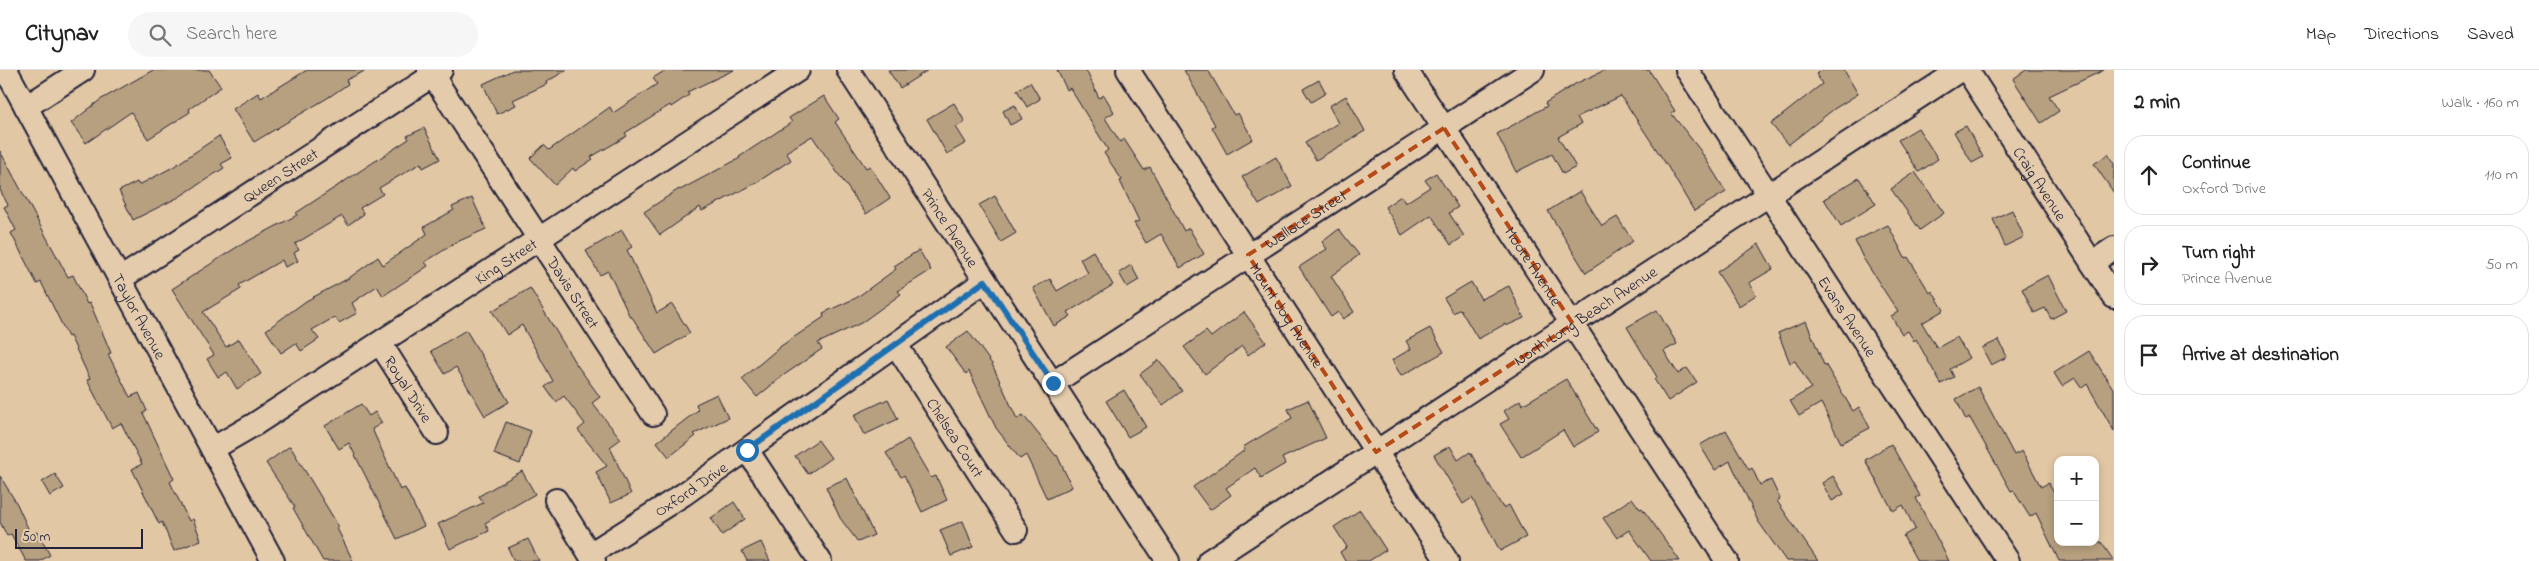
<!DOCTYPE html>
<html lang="en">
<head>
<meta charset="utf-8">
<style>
  :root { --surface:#fff; --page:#f6f6f6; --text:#222; --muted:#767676; --line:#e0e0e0 }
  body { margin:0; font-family:"Indie Flower",sans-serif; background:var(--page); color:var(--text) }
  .controls { position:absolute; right:15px; bottom:15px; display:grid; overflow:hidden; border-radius:10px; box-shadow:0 2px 8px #0003 }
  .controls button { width:45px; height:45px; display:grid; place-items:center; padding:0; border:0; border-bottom:1px solid var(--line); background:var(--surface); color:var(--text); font:25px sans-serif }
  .scale { position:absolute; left:15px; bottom:12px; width:128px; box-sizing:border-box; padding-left:5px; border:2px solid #22223b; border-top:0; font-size:14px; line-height:18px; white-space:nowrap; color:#22223b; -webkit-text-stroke:4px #e4cbac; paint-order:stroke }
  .stop { position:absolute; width:15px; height:15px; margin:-11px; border:4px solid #1f6fb2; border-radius:50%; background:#fff }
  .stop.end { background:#1f6fb2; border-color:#fff; box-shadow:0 1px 5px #0008 }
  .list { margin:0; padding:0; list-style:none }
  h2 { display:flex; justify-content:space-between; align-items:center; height:65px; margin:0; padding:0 20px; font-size:21px }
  h2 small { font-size:16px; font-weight:400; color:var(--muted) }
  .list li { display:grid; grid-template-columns:32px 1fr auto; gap:15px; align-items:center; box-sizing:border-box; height:80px; margin:0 10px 10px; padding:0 10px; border:1px solid var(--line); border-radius:20px }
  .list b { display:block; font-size:19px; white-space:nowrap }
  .list p { margin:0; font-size:16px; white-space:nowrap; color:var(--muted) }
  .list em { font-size:16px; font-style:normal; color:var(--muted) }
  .icon { flex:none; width:28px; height:28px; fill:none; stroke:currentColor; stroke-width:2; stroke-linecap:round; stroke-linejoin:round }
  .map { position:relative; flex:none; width:2114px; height:491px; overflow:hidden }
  header { display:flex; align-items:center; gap:30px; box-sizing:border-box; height:70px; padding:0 25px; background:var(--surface); border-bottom:1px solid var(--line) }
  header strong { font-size:24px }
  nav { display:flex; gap:28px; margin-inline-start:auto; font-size:18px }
  .search { width:350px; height:45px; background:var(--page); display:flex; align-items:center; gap:12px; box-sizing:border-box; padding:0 18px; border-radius:28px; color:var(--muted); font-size:19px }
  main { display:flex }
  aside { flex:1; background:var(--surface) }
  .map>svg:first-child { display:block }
</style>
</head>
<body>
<header>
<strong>Citynav</strong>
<div class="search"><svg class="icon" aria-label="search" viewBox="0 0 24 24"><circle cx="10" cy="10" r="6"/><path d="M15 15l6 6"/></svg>Search here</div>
<nav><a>Map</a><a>Directions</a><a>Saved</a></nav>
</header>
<main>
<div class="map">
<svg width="2114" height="491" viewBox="0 0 2114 491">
  <rect width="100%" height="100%" fill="#e2c7a4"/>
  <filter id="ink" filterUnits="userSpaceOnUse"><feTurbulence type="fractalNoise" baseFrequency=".02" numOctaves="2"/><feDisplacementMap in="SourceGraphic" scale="10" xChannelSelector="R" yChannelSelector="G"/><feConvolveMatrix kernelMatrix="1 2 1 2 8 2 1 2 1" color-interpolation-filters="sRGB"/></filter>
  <g filter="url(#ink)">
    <path fill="#b7a07f" stroke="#22223b" d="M 153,0 L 209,0 L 221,17 L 189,39 L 190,42 L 148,69 L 131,42 L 86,73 L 71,53 L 100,30 Z
      M 307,0 L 367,0 L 346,10 L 348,14 L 329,27 L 254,72 L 233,39 L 258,23 L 261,28 Z
      M 513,0 L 567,0 L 546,12 L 547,14 L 513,30 L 516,35 L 497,44 L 483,14 Z
      M 666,0 L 734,0 L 687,22 L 689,25 L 671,37 L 670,35 L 625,63 L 627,66 L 591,87 L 593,89 L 575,101 L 573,98 L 555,115 L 530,88 L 544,75 L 549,80 L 610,37 L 613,43 L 657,14 L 653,8 Z
      M 888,0 L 928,0 L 900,18 Z
      M 1057,0 L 1086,0 L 1099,28 L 1104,25 L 1114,42 L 1105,48 L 1120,72 L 1124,69 L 1144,100 L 1150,97 L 1184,161 L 1189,158 L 1204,184 L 1180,198 L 1161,164 L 1146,173 L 1134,153 L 1139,151 L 1120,111 L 1122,110 L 1104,83 L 1108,80 L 1070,18 L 1067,20 Z
      M 1184,0 L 1208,0 L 1234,45 L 1238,43 L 1253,69 L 1227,84 L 1212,57 L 1215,55 Z
      M 1605,0 L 1649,0 L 1675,41 L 1671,43 L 1700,80 L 1726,122 L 1694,141 L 1668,97 L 1621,26 L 1577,47 L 1581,54 L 1558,67 L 1576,97 L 1563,104 L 1552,84 L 1516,102 L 1497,64 L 1547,36 L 1545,33 L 1575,14 Z
      M 1823,0 L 1844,0 L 1858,24 L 1834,39 L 1788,75 L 1771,54 L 1822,14 L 1816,4 Z
      M 2026,0 L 2104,0 L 2049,26 L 2059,41 L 2041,53 L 2013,9 Z
      M 1319,10 L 1326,23 L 1311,32 L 1303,19 Z
      M 1030,12 L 1040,29 L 1027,37 L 1017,20 Z
      M 824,26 L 839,49 L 835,52 L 866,98 L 870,96 L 890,128 L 866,144 L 812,66 L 786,82 L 791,90 L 756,113 L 702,141 L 700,137 L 660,165 L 644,142 L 679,119 L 680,120 L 740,88 L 739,87 L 792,52 L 789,48 Z
      M 1346,26 L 1365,61 L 1316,90 L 1305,73 L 1338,53 L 1329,36 Z
      M 954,33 L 965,52 L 956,57 L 966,73 L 947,84 L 927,49 Z
      M 1015,35 L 1022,49 L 1010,55 L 1003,41 Z
      M 1966,56 L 1983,87 L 1972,93 L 1954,62 Z
      M 424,58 L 440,89 L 423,98 L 421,93 L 379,118 L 383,124 L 360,138 L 364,144 L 348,155 L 342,146 L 295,174 L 299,180 L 294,183 L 298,191 L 285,197 L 282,190 L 239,215 L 241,219 L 203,242 L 226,277 L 239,269 L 261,304 L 237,319 L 227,302 L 218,307 L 207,289 L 214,285 L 172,219 L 237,177 L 297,145 L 296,143 L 409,69 L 407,66 Z
      M 1918,58 L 1938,89 L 1919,102 L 1898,70 Z
      M 219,66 L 232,88 L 221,94 L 224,98 L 179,127 L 133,150 L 119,121 L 137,112 L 139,115 L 173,97 Z
      M 0,81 L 68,207 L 73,205 L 87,234 L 90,233 L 111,283 L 108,284 L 130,327 L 139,323 L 147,341 L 143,343 L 174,409 L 170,412 L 189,451 L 193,449 L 201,470 L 174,481 L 162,452 L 159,454 L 132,399 L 142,394 L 121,353 L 112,358 L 87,310 L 90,309 L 70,266 L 68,267 L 41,212 L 37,214 L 11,163 L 16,160 L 4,137 L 8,135 L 0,120 Z
      M 2108,84 L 2114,94 L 2114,123 L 2094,94 Z
      M 1276,87 L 1292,116 L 1259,135 L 1242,107 Z
      M 1915,102 L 1944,143 L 1920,160 L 1891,119 Z
      M 1436,103 L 1458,137 L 1449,143 L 1464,166 L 1451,175 L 1431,145 L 1402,165 L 1385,137 L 1401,126 L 1405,133 L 1430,117 L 1425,110 Z
      M 1859,108 L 1876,134 L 1841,156 L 1824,129 Z
      M 1580,121 L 1602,156 L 1617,147 L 1633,171 L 1586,203 L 1548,141 Z
      M 995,126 L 1016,163 L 1001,172 L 979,135 Z
      M 472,128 L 486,159 L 457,172 L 425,192 L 428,196 L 383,226 L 377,216 L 352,233 L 357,243 L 339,253 L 335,247 L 312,260 L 319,269 L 301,281 L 296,273 L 281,283 L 266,260 L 306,231 L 349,208 L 378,187 L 383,195 L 427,164 L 424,157 L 454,140 L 452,137 Z
      M 2012,140 L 2024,167 L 2005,176 L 1993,149 Z
      M 1888,155 L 1905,188 L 1908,187 L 1930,223 L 1932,221 L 1944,240 L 1922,253 L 1937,278 L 1957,267 L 1969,288 L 1950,299 L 1954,307 L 1941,314 L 1916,269 L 1914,271 L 1908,261 L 1902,264 L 1891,246 L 1898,242 L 1863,188 L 1855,171 Z
      M 1339,159 L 1359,185 L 1331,206 L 1354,242 L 1343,249 L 1338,242 L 1331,247 L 1299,197 L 1327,179 L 1322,172 Z
      M 622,160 L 632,177 L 627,180 L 657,243 L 672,234 L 690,263 L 656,284 L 632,247 L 630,247 L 608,201 L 600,205 L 586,181 Z
      M 1759,174 L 1773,199 L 1749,213 L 1756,225 L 1739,236 L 1717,202 Z
      M 919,180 L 931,200 L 898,221 L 901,224 L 861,253 L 818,273 L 822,279 L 784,305 L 757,327 L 742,309 L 781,276 L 824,247 L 823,243 L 856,228 L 896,199 L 894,196 Z
      M 1093,181 L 1113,215 L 1068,242 L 1071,246 L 1054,256 L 1033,218 L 1050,209 L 1057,221 L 1088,203 L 1080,189 Z
      M 1131,195 L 1139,210 L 1127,217 L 1119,203 Z
      M 2048,205 L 2066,241 L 2051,249 L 2045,238 L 2034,243 L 2022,219 Z
      M 1471,212 L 1481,229 L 1509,216 L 1524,248 L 1506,256 L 1505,254 L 1478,269 L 1460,239 L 1453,243 L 1444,228 Z
      M 530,218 L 574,291 L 600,327 L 592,333 L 621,369 L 610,377 L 631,424 L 611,433 L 596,402 L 607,396 L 578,360 L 585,354 L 564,326 L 556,332 L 545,317 L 553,311 L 522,255 L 507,265 L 492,241 Z
      M 1657,240 L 1677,274 L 1664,281 L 1678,304 L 1687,298 L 1697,312 L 1668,331 L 1654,309 L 1657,307 L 1627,257 Z
      M 1244,242 L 1266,272 L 1248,285 L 1242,276 L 1205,304 L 1184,277 L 1206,261 L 1211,267 Z
      M 1806,251 L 1824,295 L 1825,294 L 1853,341 L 1859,337 L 1870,358 L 1841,373 L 1821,333 L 1799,346 L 1790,331 L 1811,318 L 1795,291 L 1790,293 L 1778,263 Z
      M 1430,258 L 1444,282 L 1401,306 L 1392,290 L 1411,279 L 1406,271 Z
      M 466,260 L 509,332 L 485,346 L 456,297 L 445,304 L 431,281 Z
      M 968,261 L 992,294 L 1017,349 L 1023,345 L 1056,386 L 1057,385 L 1072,417 L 1047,429 L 1026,385 L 1020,389 L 996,358 L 969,301 L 966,304 L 946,277 Z
      M 1999,270 L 2007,287 L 1991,295 L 1982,278 Z
      M 2089,281 L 2114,320 L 2114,361 L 2087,314 L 2082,318 L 2075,308 L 2062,316 L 2054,303 Z
      M 1159,290 L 1182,321 L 1163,335 L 1140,304 Z
      M 1566,309 L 1598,362 L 1573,377 L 1563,360 L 1521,387 L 1500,354 L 1509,349 L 1504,341 L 1520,330 L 1522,335 Z
      M 1978,317 L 2014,385 L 2022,381 L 2041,417 L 2048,413 L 2058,429 L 2058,472 L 2101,472 L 2114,491 L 2059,491 L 2036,443 L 2030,447 L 2013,420 L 2011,421 L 1970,348 L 1966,350 L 1956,329 Z
      M 1124,320 L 1146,357 L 1128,367 L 1106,331 Z
      M 717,324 L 728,348 L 694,364 L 696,366 L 669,387 L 657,372 L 698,340 L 696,334 Z
      M 888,329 L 898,349 L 864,365 L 854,345 Z
      M 1308,330 L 1326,368 L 1282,388 L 1285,394 L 1261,408 L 1255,398 L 1226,418 L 1231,425 L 1210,440 L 1193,417 L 1245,380 L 1243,377 L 1292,348 L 1288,339 Z
      M 361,334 L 369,346 L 375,342 L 382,353 L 372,359 L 400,420 L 405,418 L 424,456 L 397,469 L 349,373 L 339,379 L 325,356 Z
      M 506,352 L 531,361 L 520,394 L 494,384 Z
      M 1726,360 L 1749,400 L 1752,398 L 1760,415 L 1771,410 L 1780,429 L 1777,431 L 1818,491 L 1786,491 L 1758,451 L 1730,391 L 1715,400 L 1700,375 Z
      M 908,369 L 931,408 L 936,406 L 947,430 L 922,442 L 904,405 L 901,407 L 886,383 Z
      M 818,370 L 831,388 L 808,404 L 795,386 Z
      M 1891,374 L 1920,426 L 1916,428 L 1949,491 L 1917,491 L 1903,466 L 1915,459 L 1903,435 L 1893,441 L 1865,390 Z
      M 290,376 L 339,457 L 337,458 L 353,491 L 323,491 L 293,438 L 295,437 L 266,393 Z
      M 1450,376 L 1458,390 L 1470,382 L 1503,438 L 1509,435 L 1526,467 L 1500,481 L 1472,428 L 1463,434 L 1434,385 Z
      M 522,401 L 535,424 L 485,453 L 489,461 L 450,479 L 438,454 L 483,433 L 479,426 Z
      M 55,404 L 64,418 L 50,426 L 42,412 Z
      M 0,406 L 17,434 L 31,465 L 37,462 L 50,485 L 40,491 L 26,491 L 11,464 L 7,466 L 0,452 Z
      M 1833,406 L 1844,424 L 1832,431 L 1822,413 Z
      M 847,408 L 874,465 L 858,472 L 840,448 L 826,417 Z
      M 1632,428 L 1640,439 L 1642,438 L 1680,491 L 1651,491 L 1629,460 L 1617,468 L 1603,448 Z
      M 734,432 L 745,449 L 722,465 L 711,448 Z
      M 1360,440 L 1386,480 L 1369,491 L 1345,491 L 1340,482 L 1347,477 L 1334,457 Z
      M 963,451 L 973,477 L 951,486 L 940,460 Z
      M 528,469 L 539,491 L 514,491 L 508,478 Z
      M 761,472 L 770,491 L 747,491 L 742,481 Z"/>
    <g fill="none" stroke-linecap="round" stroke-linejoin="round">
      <g stroke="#22223b" stroke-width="26">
        <g id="minor">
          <path id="s1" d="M 6,0 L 273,491"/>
          <path id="s2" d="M 429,0 L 653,344"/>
          <path id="s3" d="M 848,0 L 1168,491"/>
          <path id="s4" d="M 1128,0 L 1447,491"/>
          <path id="s5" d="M 1406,0 L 1727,491"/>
          <path id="s6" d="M 1687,0 L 2008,491"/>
          <path id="s7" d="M 1967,0 L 2114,227"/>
          <path d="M 26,37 L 83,0"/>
          <path d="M 2092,193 L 2114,178"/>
          <path id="s8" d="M 120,209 L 441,0"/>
          <path id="s9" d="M 380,273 L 437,363"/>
          <path id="s10" d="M 896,275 L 1016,460"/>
          <path id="s11" d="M 1053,313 L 1533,0"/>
          <path id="s12" d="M 212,379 L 255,354 L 798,0"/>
          <path d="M 747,380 L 820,491"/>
          <path d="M 556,430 L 594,491"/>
          <path id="s13" d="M 590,484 L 684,424 L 985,211"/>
          <path id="s14" d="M 1209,491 L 1960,0"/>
        </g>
      </g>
      <use href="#minor" stroke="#e4cbac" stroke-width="22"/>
    </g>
  </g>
  <g fill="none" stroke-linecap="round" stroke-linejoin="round" filter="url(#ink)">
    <path stroke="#1f6fb2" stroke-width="6" d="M 747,380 L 985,211 L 1053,313"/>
  </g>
  <path fill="none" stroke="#b64b18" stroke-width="4" stroke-dasharray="10 6" stroke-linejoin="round" d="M 1444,58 L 1573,254 L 1376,382 L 1248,185 Z"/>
  <g text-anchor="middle" stroke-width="4" stroke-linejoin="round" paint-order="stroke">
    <g font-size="16" fill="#22223b" stroke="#e4cbac">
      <text dy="6" stroke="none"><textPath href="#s8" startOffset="191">Queen Street</textPath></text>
      <text dy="6" stroke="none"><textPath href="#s7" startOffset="135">Craig Avenue</textPath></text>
      <text dy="6" stroke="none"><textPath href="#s11" startOffset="301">Wallace Street</textPath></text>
      <text dy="6" stroke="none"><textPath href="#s3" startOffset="188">Prince Avenue</textPath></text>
      <text dy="6" stroke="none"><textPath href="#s12" startOffset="349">King Street</textPath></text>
      <text dy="6" stroke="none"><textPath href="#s5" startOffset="234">Moore Avenue</textPath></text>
      <text dy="6" stroke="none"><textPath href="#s2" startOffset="265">Davis Street</textPath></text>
      <text dy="6" stroke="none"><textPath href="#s1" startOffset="280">Taylor Avenue</textPath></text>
      <text dy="6" stroke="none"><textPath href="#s4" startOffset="292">Mount Joy Avenue</textPath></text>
      <text dy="6" stroke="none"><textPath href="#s14" startOffset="449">North Long Beach Avenue</textPath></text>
      <text dy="6" stroke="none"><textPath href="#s6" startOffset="294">Evans Avenue</textPath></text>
      <text dy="6" stroke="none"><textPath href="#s9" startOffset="54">Royal Drive</textPath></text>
      <text dy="6" stroke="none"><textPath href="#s10" startOffset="110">Chelsea Court</textPath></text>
      <text dy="6" stroke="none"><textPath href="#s13" startOffset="120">Oxford Drive</textPath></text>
    </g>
  </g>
</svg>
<div class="controls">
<button>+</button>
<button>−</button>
</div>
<div class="scale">50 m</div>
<div class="stop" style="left:747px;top:380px"></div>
<div class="stop end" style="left:1053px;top:313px"></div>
</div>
<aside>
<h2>2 min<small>Walk · 160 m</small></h2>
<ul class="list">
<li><svg class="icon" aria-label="ahead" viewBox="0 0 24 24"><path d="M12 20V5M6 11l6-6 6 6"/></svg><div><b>Continue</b><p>Oxford Drive</p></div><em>110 m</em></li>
<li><svg class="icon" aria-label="right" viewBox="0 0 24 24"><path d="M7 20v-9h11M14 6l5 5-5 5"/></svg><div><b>Turn right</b><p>Prince Avenue</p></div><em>50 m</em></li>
<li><svg class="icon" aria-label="arrive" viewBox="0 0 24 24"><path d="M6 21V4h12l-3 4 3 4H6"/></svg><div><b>Arrive at destination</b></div></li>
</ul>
</aside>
</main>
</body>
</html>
